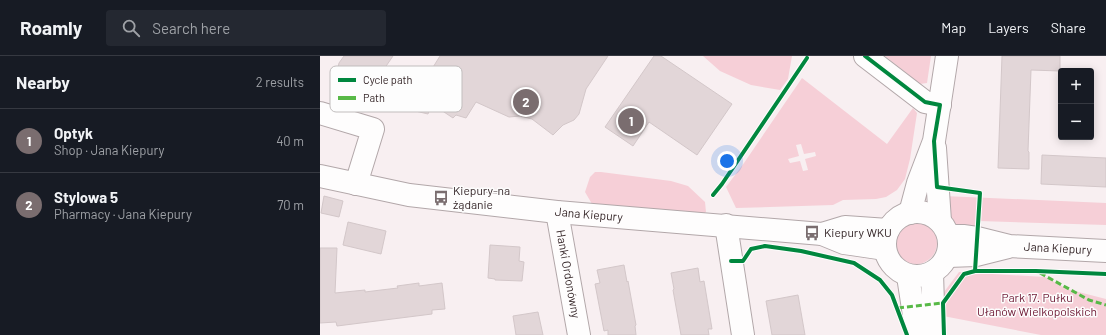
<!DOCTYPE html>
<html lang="en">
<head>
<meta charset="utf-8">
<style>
  :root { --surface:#171b24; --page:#242831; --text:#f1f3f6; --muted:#9ea1a6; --line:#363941; --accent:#7a6d6f }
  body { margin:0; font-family:Barlow,sans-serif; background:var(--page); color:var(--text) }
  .controls { position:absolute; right:12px; top:12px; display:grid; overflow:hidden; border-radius:4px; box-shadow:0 2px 10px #0003 }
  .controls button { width:36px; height:36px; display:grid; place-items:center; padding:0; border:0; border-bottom:1px solid var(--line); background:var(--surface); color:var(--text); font:20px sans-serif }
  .you { position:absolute; left:407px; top:105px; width:14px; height:14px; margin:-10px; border:3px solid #fff; border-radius:50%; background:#1a73e8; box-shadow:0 0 0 6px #1a73e833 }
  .badge { display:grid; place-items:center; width:26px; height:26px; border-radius:50%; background:var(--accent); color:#fff; font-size:13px; font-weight:700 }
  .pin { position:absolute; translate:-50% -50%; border:2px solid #fff; box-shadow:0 1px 4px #0006 }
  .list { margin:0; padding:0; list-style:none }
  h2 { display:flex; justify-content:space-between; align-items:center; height:52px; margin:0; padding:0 16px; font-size:17px }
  h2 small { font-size:13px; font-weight:400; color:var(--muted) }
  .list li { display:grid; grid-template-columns:26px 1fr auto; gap:12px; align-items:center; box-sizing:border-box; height:64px; padding:0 16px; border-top:1px solid var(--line) }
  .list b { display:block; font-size:15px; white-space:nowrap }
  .list p { margin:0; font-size:13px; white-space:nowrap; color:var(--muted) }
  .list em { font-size:13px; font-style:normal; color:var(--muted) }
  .icon { flex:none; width:22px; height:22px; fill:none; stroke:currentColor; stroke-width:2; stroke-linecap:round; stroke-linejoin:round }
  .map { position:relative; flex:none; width:786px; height:279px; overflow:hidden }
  header { display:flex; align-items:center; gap:24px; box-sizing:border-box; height:56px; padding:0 20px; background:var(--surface); border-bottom:1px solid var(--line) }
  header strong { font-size:19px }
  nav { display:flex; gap:22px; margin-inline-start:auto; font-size:14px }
  .search { width:280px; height:36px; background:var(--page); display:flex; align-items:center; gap:10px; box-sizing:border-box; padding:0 14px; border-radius:4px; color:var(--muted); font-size:15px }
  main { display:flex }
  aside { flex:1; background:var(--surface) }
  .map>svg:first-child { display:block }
</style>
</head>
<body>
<header>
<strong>Roamly</strong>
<div class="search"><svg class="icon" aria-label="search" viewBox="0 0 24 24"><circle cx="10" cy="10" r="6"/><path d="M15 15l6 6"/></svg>Search here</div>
<nav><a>Map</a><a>Layers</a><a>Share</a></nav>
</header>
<main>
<aside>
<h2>Nearby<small>2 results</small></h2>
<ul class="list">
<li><span class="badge">1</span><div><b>Optyk</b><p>Shop · Jana Kiepury</p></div><em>40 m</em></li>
<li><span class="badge">2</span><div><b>Stylowa 5</b><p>Pharmacy · Jana Kiepury</p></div><em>70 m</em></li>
</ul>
</aside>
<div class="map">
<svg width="786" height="279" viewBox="0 0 786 279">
  <rect width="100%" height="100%" fill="#f8eff1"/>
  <path fill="#f6cfd7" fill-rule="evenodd" d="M 383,0 L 472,0 L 468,23 L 460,34 L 431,29 L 400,15 Z
    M 565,0 L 611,0 L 607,27 L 600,28 Z
    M 482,22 L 567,88 L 593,52 L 597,57 L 590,103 L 585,123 L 577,134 L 566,141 L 556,143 L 523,144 L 513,149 L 416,152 L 406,131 L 424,107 ZM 481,88 L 484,98 L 495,96 L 496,100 L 485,103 L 488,114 L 483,115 L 480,105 L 470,107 L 468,103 L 479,100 L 476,89 Z
    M 275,116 L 281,116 L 351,125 L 368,130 L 385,146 L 386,156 L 383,158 L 272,148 L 265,136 L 270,121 Z
    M 624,140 L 786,147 L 786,169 L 659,165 L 658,176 L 634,173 L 633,165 L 627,157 Z
    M575 187a21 21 0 1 1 42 0a21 21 0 1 1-42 0Z
    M 639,216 L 725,221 L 747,233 L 786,243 L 786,279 L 721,279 L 618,259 L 621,240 Z"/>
  <path fill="#e2d6d8" stroke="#d3c7c9" d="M 24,0 L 73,0 L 47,38 L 14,29 L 19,7 Z
    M 120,0 L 288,0 L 266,33 L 259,58 L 254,64 L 243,69 L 233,79 L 212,63 L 200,60 L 189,61 L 156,46 L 146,62 L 136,59 L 133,62 L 112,48 L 108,58 L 87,53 Z
    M 334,0 L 341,0 L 412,48 L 377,99 L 329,66 L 313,90 L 285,71 Z
    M 682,0 L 740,0 L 740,15 L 711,14 L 708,95 L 709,96 L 709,113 L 678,112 Z
    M 722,99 L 786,102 L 786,131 L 721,128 Z
    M 4,140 L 23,145 L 19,161 L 1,157 Z
    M 28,166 L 66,175 L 61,198 L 23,189 Z
    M 170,189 L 200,191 L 199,205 L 204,206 L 202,225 L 175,224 L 175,223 L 168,222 Z
    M 0,192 L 17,192 L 15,237 L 45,234 L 45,236 L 61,234 L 78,232 L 77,230 L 99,227 L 99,230 L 122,227 L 125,253 L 112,254 L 112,258 L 17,270 L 16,266 L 0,267 Z
    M 304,209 L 307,226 L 308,225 L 316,269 L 315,270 L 316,279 L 288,279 L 288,274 L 284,275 L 275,228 L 280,227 L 277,214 Z
    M 378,212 L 380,226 L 384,225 L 392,273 L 388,273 L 389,279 L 361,279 L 353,234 L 354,233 L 351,217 Z
    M 478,239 L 485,279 L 452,279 L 446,245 Z
    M 218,256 L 223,279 L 196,279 L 193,260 Z"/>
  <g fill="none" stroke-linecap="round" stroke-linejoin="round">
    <g stroke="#b2a7a9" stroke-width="24">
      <g id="minor">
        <path d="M 545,0 L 605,46 L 620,49"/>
        <path d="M 0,57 L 53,73 L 36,128"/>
        <path d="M 615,92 L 620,165"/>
        <path id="s1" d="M 0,120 L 89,139 L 237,156 L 502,178 L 524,187 L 565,193"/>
        <circle cx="597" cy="188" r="32"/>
        <path id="s2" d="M 237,156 L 259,279"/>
        <path d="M 590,157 L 598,127 L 614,85 L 627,0"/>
        <path d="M 406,169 L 423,279"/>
        <path d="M 502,178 L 525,171 L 568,174"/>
        <path id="s3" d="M 629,180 L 643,180 L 657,182 L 689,190 L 786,195"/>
        <path d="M 628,200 L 656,199 L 688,191"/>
        <path d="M 588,220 L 597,279"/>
        <path d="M 611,279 L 613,248 L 612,217"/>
      </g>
    </g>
    <use href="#minor" stroke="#fefdfd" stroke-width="22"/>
    <path stroke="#58b947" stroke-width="3" stroke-dasharray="6 3" stroke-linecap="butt" d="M 720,217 L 769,244 L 786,249
      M 578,252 L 623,247"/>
    <g stroke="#fdfdfd" stroke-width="6">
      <path id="cycleway" d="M 545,0 L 605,46 L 620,49 L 614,85 L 617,131 L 660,137 L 655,215
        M 393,139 L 402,128 L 487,2
        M 411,205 L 423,205 L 431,193 L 445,190 L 481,195 L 534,207 L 560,224 L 572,239 L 587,279
        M 624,279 L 623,247 L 644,218 L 655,215 L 716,215 L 786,218"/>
    </g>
    <use href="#cycleway" stroke="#00873e" stroke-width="4"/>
  </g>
  <defs>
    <g id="bus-bare" transform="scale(1.2)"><path d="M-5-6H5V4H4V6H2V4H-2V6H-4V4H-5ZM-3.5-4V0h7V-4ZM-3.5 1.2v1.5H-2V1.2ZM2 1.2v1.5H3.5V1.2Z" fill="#7a6d6f" stroke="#fdfdfd" stroke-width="2.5" paint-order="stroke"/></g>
  </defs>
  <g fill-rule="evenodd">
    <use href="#bus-bare" x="121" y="142"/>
    <use href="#bus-bare" x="492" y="177"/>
  </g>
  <g text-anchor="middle" stroke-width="3" stroke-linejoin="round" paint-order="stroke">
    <g font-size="12" fill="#362729" stroke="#fdfdfd" text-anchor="start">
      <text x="133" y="139">Kiepury-na<tspan x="133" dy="14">żądanie</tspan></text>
      <text x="504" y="181">Kiepury WKU</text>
    </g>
    <g font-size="12" fill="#362729" stroke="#fdfdfd">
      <text dy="4" stroke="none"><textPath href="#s1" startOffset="272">Jana Kiepury</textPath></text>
      <text dy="4" stroke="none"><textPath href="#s3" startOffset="110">Jana Kiepury</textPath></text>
      <text dy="4" stroke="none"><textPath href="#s2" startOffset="63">Hanki Ordonówny</textPath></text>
    </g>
    <g font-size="12" fill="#6e1934" stroke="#fdfdfd">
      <text x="717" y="246">Park 17. Pułku<tspan x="717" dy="14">Ułanów Wielkopolskich</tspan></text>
    </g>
  </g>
  <rect x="10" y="10" width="132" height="46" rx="6" fill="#fdfdfd" stroke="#c1bdbd" stroke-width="1"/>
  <rect x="18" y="22" width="18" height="4" fill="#00873e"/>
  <rect x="18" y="40" width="18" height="4" fill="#58b947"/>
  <g font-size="11" fill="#362729">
    <text x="43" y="28">Cycle path</text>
    <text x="43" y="46">Path</text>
  </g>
</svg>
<div class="controls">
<button>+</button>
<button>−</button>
</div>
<div class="you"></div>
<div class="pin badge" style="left:311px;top:65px">1</div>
<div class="pin badge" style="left:206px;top:46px">2</div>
</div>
</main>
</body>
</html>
